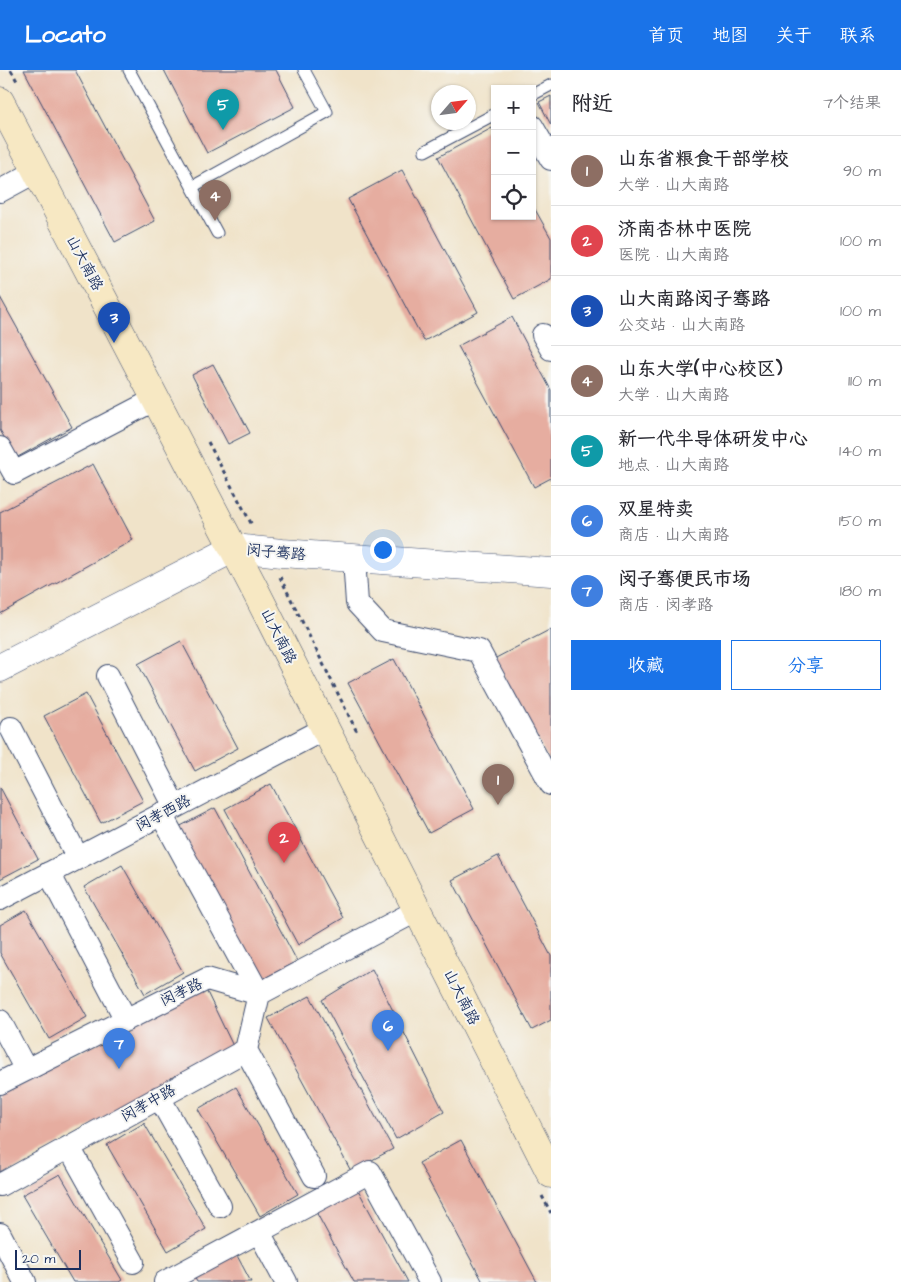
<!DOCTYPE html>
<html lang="zh">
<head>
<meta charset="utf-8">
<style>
  :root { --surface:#fff; --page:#f7f7f7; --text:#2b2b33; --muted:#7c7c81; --line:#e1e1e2; --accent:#1a73e8 }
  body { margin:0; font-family:"Architects Daughter","LXGW WenKai TC",sans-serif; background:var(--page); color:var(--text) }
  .controls { position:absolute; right:15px; top:15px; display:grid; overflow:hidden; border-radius:0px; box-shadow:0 1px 4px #0004 }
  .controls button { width:45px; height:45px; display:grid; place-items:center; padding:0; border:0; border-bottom:1px solid var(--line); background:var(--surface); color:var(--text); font:25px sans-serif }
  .compass { position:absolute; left:431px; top:15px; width:45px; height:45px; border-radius:50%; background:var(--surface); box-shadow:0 1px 4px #0004; rotate:62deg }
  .scale { position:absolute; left:15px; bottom:12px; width:66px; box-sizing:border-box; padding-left:5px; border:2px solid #1b2f5e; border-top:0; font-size:14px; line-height:18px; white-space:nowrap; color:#1b2f5e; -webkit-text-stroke:4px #f6f6f2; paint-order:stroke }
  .you { position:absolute; left:382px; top:479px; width:18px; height:18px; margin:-12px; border:4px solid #fff; border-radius:50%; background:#1a73e8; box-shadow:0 0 0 8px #1a73e833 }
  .badge { display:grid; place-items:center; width:32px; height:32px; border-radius:50%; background:var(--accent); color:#fff; font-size:16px; font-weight:700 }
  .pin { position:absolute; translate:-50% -41px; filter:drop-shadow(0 1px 2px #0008) }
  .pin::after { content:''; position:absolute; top:26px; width:18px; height:15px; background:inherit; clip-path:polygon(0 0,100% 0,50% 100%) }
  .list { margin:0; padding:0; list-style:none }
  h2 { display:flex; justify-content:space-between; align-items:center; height:65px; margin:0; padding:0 20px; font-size:21px }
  h2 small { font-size:16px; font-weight:400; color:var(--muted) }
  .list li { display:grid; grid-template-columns:32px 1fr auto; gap:15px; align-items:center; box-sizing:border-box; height:70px; padding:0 20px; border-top:1px solid var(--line) }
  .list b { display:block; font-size:19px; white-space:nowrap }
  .list p { margin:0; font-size:16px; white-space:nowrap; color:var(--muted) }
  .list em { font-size:16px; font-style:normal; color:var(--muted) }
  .actions { display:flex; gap:10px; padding:15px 20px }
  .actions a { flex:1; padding:11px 0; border:1px solid var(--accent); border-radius:0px; text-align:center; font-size:18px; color:var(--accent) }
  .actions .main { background:var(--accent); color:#fff }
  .icon { flex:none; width:28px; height:28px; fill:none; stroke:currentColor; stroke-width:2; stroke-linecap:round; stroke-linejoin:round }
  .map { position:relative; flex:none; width:551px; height:1212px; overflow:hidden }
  header { display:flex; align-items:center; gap:30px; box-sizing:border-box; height:70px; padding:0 25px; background:var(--accent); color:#fff }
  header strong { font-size:24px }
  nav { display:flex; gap:28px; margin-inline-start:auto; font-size:18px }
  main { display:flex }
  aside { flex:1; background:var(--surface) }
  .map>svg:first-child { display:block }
</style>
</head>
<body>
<header>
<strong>Locato</strong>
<nav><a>首页</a><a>地图</a><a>关于</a><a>联系</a></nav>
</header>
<main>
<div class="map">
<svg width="551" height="1212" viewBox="0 0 551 1212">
  <rect width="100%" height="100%" fill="#f6f6f2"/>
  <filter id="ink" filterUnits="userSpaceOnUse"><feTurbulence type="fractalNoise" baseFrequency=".02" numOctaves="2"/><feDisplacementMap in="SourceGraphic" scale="10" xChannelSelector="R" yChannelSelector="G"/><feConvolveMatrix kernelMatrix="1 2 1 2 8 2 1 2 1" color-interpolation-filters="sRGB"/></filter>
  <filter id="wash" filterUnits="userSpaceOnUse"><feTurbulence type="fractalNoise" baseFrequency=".0096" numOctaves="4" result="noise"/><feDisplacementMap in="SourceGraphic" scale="20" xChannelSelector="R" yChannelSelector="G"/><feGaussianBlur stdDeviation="1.12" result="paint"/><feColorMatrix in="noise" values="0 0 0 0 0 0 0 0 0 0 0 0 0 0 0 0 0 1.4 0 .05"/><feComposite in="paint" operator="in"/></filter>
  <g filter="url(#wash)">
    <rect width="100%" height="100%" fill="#f0e3c9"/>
    <g id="blocks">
      <path fill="#e6ada0" d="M 24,0 L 75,0 L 155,151 L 115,172 Z
        M 164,0 L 276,0 L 295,37 L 207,83 Z
        M 551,26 L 551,55 L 539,32 Z
        M 492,58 L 495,64 L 495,146 L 532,146 L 532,134 L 551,168 L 551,209 L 514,229 L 438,87 Z
        M 402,100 L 478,242 L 424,271 L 348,129 Z
        M 0,227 L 72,357 L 16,388 L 0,360 Z
        M 512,247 L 551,320 L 551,408 L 534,417 L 458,276 Z
        M 213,294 L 250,363 L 228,374 L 192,305 Z
        M 93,394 L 133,470 L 0,544 L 0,442 Z
        M 551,559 L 551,694 L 494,589 Z
        M 181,571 L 238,678 L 195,701 L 138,594 Z
        M 394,589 L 474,739 L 429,763 L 348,613 Z
        M 86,624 L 143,731 L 101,753 L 44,646 Z
        M 271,714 L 343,848 L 298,875 L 225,739 Z
        M 0,717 L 38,789 L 0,809 Z
        M 215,738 L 297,891 L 255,913 L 173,760 Z
        M 498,786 L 551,886 L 551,950 L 532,960 L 452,810 Z
        M 122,795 L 183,902 L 145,924 L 84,817 Z
        M 26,840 L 87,947 L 49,969 L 0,883 L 0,855 Z
        M 372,899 L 444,1042 L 396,1069 L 322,930 Z
        M 205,918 L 233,976 L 0,1107 L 0,1023 Z
        M 310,926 L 393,1079 L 351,1101 L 268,948 Z
        M 236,1017 L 298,1124 L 260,1146 L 198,1039 Z
        M 144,1053 L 206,1159 L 168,1181 L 107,1075 Z
        M 461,1070 L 537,1212 L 483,1212 L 419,1093 Z
        M 60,1104 L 122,1210 L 119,1212 L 73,1212 L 22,1125 Z
        M 357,1118 L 408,1212 L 354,1212 L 315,1140 Z
        M 233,1178 L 251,1212 L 197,1212 L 191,1201 Z"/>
    </g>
  </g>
  <g filter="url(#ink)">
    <use href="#blocks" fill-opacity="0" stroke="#3b4a6e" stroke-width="1"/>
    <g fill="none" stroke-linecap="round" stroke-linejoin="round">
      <g stroke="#3b4a6e" stroke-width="13">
        <path id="service" d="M 129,0 L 217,163
          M 532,25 L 551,15
          M 425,81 L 495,44
          M 192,117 L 327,42 L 304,0"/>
      </g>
      <g stroke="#3b4a6e" stroke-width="24">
        <path id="minor" d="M 532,56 L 551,89
          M 0,121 L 37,101
          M 543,265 L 551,279
          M 0,378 L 14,403 L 156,329
          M 354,488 L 357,533 L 383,561 L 479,581 L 551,714
          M 108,606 L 175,737
          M 11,658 L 78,788
          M 49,803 L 126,950
          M 0,829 L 326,658
          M 0,951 L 26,1000
          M 246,980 L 314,1106
          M 0,1013 L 207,909 L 259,924 L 418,840
          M 159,1027 L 220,1136
          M 69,1077 L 133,1192
          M 0,1115 L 246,980 L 259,924 L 161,744
          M 259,1162 L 286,1212
          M 0,1164 L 25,1212
          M 165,1212 L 370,1102 L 430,1212"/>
      </g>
      <g stroke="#3b4a6e" stroke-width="29">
        <path id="tertiary" d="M 0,598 L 234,478 L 282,483 L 551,502"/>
      </g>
      <g stroke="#3b4a6e" stroke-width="29">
        <path id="secondary" d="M 0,31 L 252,514 L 551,1104"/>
      </g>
      <path stroke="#3b4a6e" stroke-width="3" stroke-dasharray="4 4" stroke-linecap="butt" d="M 11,0 L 18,13
        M 208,372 L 252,455
        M 280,507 L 357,662
        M 542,1126 L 551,1143"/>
      <use href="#service" stroke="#fff" stroke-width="11"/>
      <use href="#minor" stroke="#fff" stroke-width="22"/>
      <use href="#tertiary" stroke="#fff" stroke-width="28"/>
      <use href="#secondary" stroke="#f7e8c3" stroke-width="28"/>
    </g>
  </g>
  <g text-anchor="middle" stroke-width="4" stroke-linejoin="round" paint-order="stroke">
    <g font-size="15" fill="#1b2f5e" stroke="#f6f6f2">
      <text transform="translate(85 193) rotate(62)" y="5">山大南路</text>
      <text transform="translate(276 482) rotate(5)" y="5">闵子骞路</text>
      <text transform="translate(279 566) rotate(63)" y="5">山大南路</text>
      <text transform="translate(163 743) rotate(-28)" y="5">闵孝西路</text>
      <text transform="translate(181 922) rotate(-26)" y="5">闵孝路</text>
      <text transform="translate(462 927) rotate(63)" y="5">山大南路</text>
      <text transform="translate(148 1033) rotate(-29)" y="5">闵孝中路</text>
    </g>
  </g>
</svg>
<div class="controls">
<button>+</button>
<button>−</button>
<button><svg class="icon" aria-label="locate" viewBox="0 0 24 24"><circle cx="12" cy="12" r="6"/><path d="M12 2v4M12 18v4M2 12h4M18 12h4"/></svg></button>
</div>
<svg class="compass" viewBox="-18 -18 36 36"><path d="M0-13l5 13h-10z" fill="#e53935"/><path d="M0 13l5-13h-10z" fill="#7c7c81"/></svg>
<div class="scale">20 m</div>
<div class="you"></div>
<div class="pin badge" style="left:498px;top:735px;background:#8d6e63">1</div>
<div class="pin badge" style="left:284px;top:793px;background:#e0444e">2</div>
<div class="pin badge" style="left:114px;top:273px;background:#1a4fb4">3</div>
<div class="pin badge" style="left:215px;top:151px;background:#8d6e63">4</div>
<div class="pin badge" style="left:223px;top:60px;background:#0f9aa8">5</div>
<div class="pin badge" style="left:388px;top:981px;background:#3f7fe0">6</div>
<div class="pin badge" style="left:119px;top:999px;background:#3f7fe0">7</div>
</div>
<aside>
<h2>附近<small>7个结果</small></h2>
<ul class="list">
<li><span class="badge" style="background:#8d6e63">1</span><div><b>山东省粮食干部学校</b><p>大学 · 山大南路</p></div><em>90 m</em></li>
<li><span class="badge" style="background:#e0444e">2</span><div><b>济南杏林中医院</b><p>医院 · 山大南路</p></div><em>100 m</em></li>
<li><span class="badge" style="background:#1a4fb4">3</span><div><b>山大南路闵子骞路</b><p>公交站 · 山大南路</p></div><em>100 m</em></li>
<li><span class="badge" style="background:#8d6e63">4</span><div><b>山东大学(中心校区)</b><p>大学 · 山大南路</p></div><em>110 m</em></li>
<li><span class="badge" style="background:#0f9aa8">5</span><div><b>新一代半导体研发中心</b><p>地点 · 山大南路</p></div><em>140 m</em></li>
<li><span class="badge" style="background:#3f7fe0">6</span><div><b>双星特卖</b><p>商店 · 山大南路</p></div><em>150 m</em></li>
<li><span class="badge" style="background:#3f7fe0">7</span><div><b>闵子骞便民市场</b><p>商店 · 闵孝路</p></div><em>180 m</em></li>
</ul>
<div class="actions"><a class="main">收藏</a><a>分享</a></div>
</aside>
</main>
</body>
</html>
